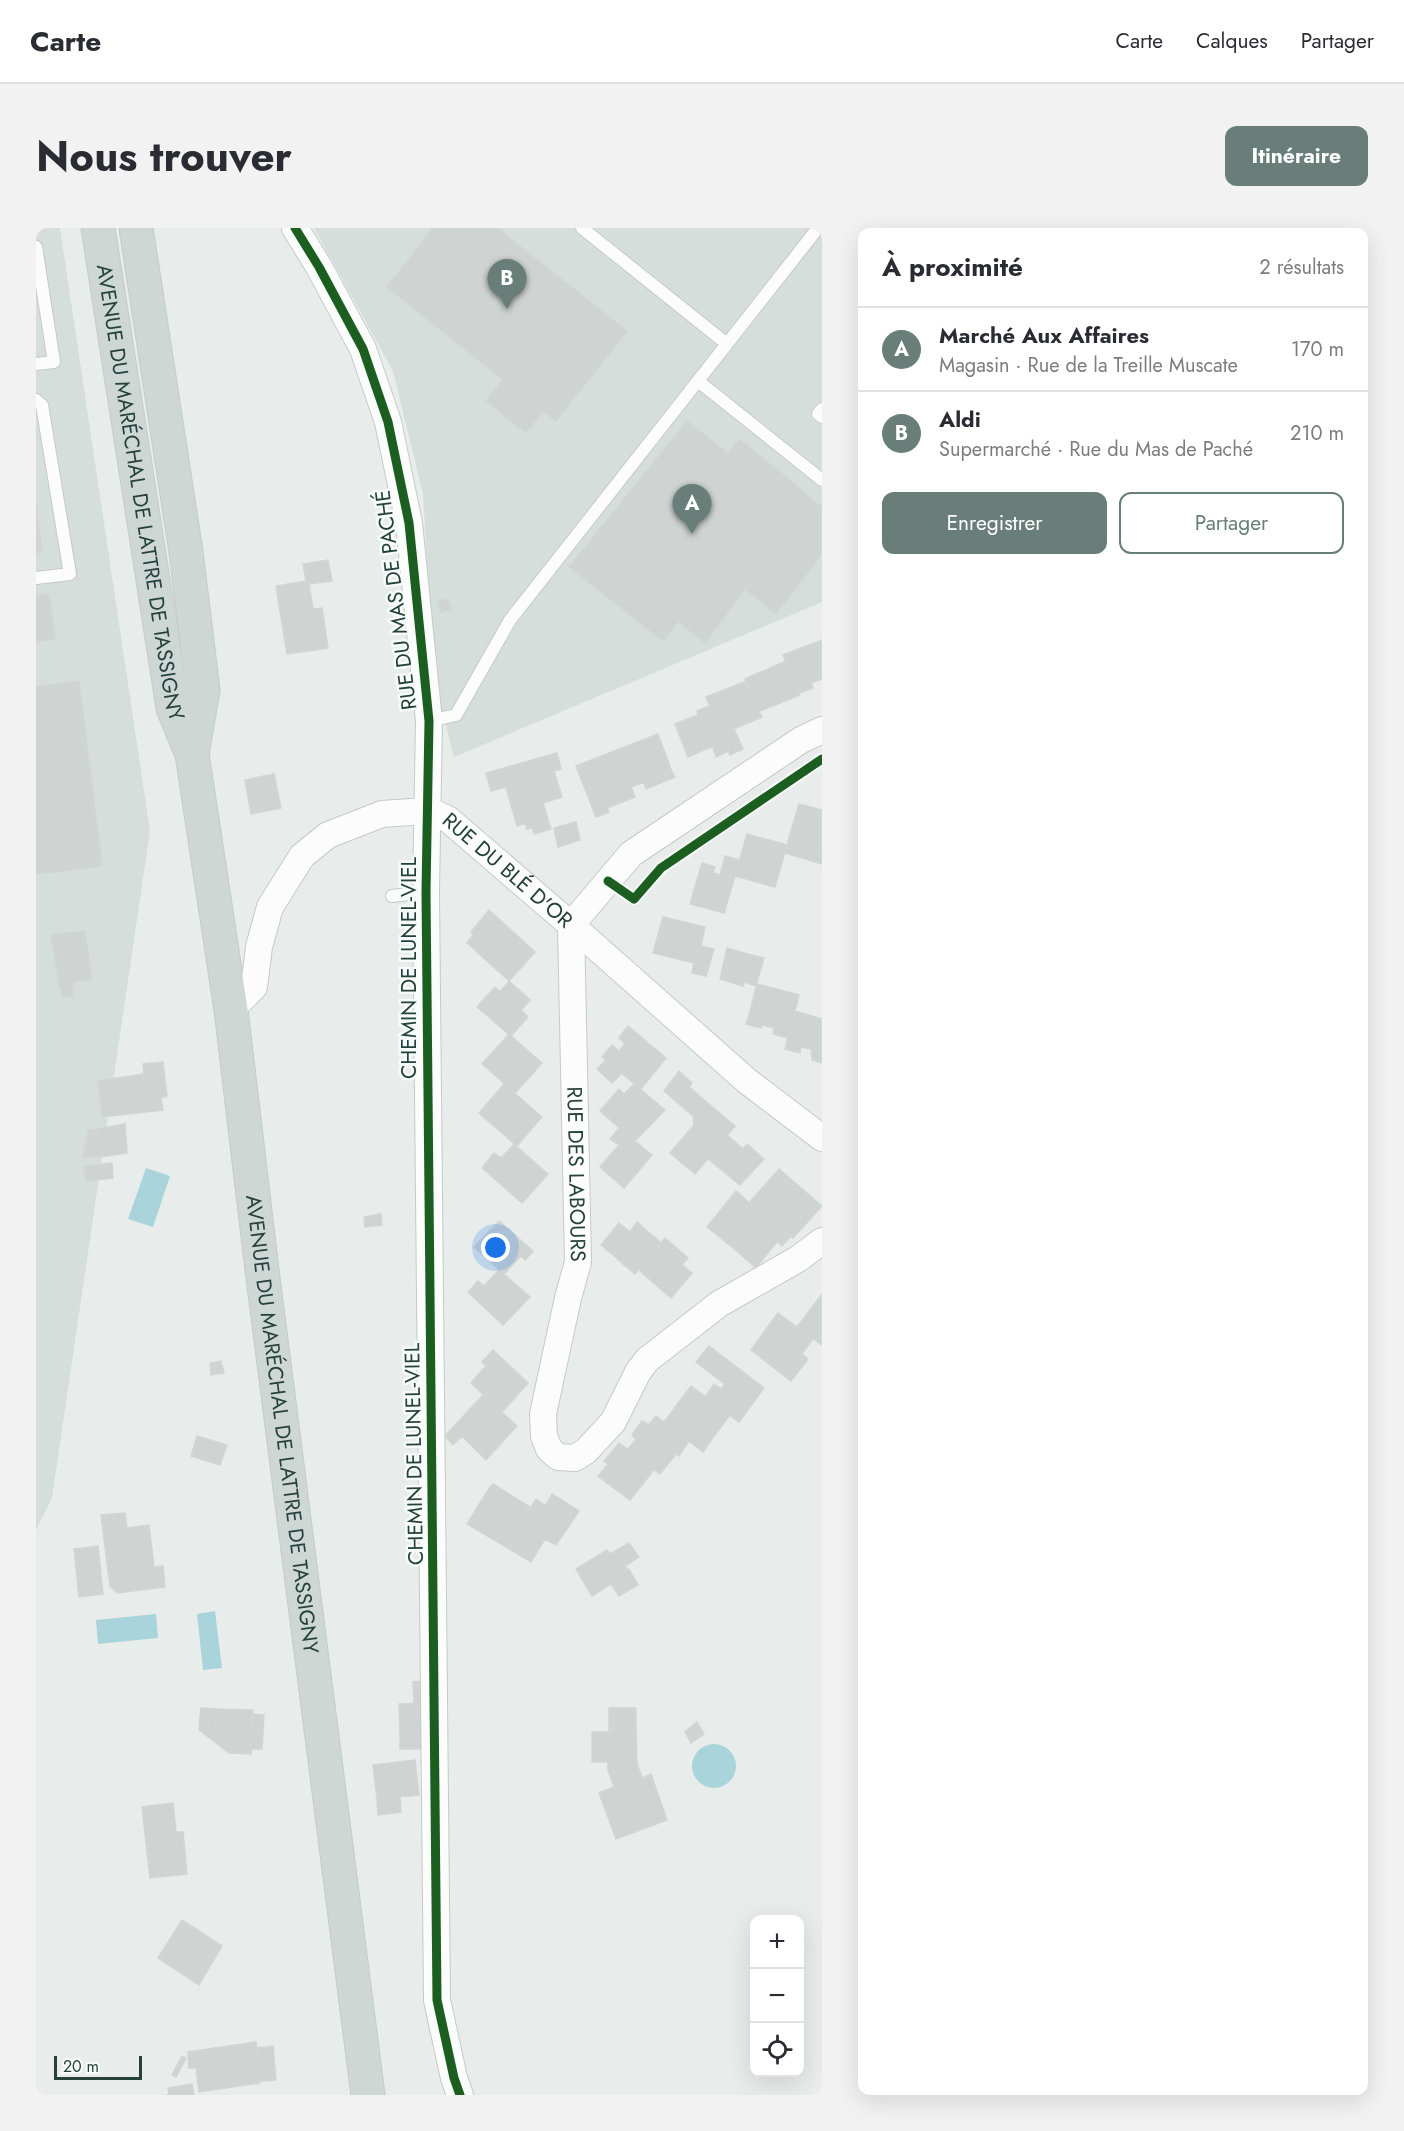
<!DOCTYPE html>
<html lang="fr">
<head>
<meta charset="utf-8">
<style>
  :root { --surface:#fff; --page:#f2f2f3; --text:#2b2b33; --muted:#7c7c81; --line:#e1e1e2; --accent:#697e78 }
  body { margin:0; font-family:Jost,sans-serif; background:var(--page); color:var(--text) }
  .controls { position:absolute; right:18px; bottom:18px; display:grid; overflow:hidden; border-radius:12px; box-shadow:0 6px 24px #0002 }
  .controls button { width:54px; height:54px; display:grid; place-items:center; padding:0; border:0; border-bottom:2px solid var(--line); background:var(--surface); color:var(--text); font:30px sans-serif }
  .scale { position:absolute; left:18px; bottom:15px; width:88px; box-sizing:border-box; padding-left:6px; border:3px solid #24423a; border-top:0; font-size:16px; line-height:21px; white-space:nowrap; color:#24423a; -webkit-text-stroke:4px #f7fbf9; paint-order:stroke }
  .you { position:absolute; left:460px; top:1020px; width:21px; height:21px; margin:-15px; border:4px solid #fff; border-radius:50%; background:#1a73e8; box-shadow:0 0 0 9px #1a73e833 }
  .badge { display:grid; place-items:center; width:39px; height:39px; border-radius:50%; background:var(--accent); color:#fff; font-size:20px; font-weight:700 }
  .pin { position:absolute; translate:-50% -50px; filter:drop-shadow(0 2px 3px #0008) }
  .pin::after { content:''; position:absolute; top:32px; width:21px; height:18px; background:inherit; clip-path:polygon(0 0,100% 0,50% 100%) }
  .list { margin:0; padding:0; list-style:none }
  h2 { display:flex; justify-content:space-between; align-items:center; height:78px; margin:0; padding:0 24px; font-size:26px }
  h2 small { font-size:20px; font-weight:400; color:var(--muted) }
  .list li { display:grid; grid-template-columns:39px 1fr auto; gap:18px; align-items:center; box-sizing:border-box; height:84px; padding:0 24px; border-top:2px solid var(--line) }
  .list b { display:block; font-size:22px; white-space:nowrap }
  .list p { margin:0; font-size:20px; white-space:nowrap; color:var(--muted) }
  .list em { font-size:20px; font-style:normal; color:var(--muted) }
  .actions { display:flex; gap:12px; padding:18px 24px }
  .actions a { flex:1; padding:14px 0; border:2px solid var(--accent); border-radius:12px; text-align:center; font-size:21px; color:var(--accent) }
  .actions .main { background:var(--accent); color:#fff }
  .icon { flex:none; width:33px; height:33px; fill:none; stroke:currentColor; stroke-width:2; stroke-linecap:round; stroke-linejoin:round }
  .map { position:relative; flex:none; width:786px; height:1867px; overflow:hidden; border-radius:12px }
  header { display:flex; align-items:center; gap:36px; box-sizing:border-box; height:84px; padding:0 30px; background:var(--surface); border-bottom:2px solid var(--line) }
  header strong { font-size:28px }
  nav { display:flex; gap:33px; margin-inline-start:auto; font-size:21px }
  .intro { display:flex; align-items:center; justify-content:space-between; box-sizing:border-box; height:144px; padding:0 36px }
  h1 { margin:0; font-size:42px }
  .button { padding:15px 27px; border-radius:12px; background:var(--accent); color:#fff; font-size:21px; font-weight:700 }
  main { display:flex; gap:36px; padding:0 36px }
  aside { flex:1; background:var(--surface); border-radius:12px; box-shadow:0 6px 24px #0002 }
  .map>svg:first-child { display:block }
</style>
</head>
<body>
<header>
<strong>Carte</strong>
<nav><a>Carte</a><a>Calques</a><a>Partager</a></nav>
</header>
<div class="intro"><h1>Nous trouver</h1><a class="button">Itinéraire</a></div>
<main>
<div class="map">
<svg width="786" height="1867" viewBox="0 0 786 1867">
  <rect width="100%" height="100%" fill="#e8edeb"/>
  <path fill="#d6dedb" d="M 0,0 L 24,0 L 114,603 L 16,1270 L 0,1302 Z
    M 278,0 L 786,0 L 786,374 L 418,529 L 398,451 L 387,266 L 357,143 Z"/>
  <path fill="#a9d4db" d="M 110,940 L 134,948 L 117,999 L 92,991 Z
    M 179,1383 L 186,1440 L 167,1442 L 161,1386 Z
    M 120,1386 L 122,1410 L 62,1416 L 60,1392 Z
    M656 1538a22 22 0 1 1 44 0a22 22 0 1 1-44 0Z"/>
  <path fill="#cfd4d2" stroke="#d1d6d4" stroke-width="1.5" d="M 397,0 L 461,0 L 591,103 L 520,193 L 507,183 L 490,205 L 450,173 L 467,152 L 351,59 Z
    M 651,193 L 738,262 L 749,248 L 777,272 L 709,361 L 684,341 L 627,413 L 533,339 Z
    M 703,211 L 749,248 L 738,262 L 692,225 Z
    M 777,272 L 786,279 L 786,326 L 740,386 L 709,361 Z
    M 0,277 L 6,324 L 0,325 Z
    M 292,332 L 296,353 L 273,356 L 277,381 L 286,380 L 292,420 L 251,426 L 240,358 L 270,353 L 267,336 Z
    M 684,341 L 709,361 L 669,415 L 643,394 Z
    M 13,366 L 19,411 L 0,413 L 0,368 Z
    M 412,371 L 415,381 L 405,384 L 402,373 Z
    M 786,412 L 786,451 L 775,455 L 777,460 L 763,465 L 747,427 Z
    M 750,433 L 764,467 L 724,483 L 709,451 Z
    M 43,453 L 66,638 L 0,646 L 0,459 Z
    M 711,453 L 723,483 L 696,493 L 698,501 L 685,506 L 670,469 Z
    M 673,478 L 685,506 L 674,510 L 677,518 L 652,529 L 639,496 L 662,487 L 661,483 Z
    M 723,483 L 726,489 L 698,501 L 696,493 Z
    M 698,501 L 707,521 L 694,527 L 685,506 Z
    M 622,506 L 636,544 L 595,559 L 581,522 Z
    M 685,506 L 693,523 L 680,529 L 674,510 Z
    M 581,522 L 599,569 L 571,580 L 573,584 L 560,589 L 540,538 Z
    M 521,525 L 525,541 L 518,543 L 526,569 L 507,575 L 513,595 L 491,601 L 482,567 L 473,570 L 470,559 L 455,563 L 450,545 Z
    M 636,544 L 639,549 L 610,561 L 608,554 Z
    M 238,546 L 245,580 L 215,586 L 209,552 Z
    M 482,567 L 490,595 L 481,598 L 473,570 Z
    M 763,576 L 786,582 L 786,629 L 750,620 Z
    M 540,594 L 544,612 L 522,619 L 518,600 Z
    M 513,595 L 515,601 L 498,606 L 496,599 Z
    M 711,606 L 751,617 L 739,659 L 699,648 Z
    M 750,620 L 786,629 L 786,636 L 749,625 Z
    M 689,628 L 704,632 L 688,685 L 654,676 L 666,635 L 679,639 L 677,645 L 684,647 Z
    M 453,682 L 486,712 L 479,720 L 492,732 L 473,753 L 431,715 L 437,707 L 435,704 Z
    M 627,689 L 669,699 L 665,718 L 678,721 L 670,748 L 656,745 L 658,735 L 617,725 Z
    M 49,703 L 56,751 L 37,754 L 38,759 L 24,761 L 15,707 Z
    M 486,712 L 499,724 L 492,732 L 479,720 Z
    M 691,720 L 715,727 L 713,734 L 726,737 L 720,758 L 708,754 L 707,758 L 684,751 Z
    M 715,727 L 728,730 L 726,737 L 713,734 Z
    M 473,753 L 494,772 L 485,782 L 492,789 L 475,808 L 441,779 L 459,759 L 464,764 Z
    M 721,756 L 763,767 L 752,810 L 737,806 L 738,800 L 726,797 L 727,791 L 713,787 Z
    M 36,760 L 37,768 L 26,770 L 25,761 Z
    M 759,783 L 786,791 L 786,835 L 776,832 L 775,821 L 765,819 L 764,825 L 749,821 Z
    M 713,787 L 727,791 L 725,800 L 710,796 Z
    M 592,798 L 630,830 L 605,861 L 566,829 L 576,817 L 583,823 L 589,816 L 583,810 Z
    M 473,806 L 506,835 L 479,865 L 446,836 Z
    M 570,832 L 585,846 L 576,855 L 561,841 Z
    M 127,834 L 131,868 L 125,870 L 127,882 L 66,889 L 62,853 L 108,846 L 107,836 Z
    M 643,843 L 656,855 L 653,859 L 699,898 L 659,946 L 634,925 L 658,897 L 657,888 L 628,863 Z
    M 468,856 L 506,889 L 498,898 L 489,889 L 480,899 L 484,902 L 474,912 L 443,885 Z
    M 598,856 L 622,876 L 594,909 L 564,883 L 583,861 L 588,866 Z
    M 622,876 L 629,882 L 599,913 L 594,909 Z
    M 489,889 L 498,898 L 481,918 L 474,912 L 484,902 L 480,899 Z
    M 89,896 L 91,925 L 64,929 L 61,901 Z
    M 583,900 L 616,927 L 588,960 L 564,939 L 583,917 L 574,911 Z
    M 61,901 L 64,928 L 47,930 L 52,902 Z
    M 691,907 L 707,921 L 711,916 L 728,931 L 704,957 L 671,930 Z
    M 478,916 L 512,946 L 486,975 L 446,940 L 458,925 L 465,930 Z
    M 76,935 L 77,950 L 50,953 L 48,938 Z
    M 743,941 L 780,973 L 762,994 L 768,998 L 757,1010 L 713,975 Z
    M 700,963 L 724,984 L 696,1019 L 671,999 Z
    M 780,973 L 786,978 L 768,998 L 762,994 Z
    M 724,984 L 749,1004 L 727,1031 L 702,1011 Z
    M 345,986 L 346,997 L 329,999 L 328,989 Z
    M 463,993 L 497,1023 L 489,1032 L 485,1028 L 468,1046 L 438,1019 Z
    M 601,994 L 625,1015 L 599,1046 L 586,1035 L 591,1028 L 583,1020 L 577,1027 L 565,1017 L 583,995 L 594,1004 Z
    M 749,1004 L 755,1008 L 746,1018 L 741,1013 Z
    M 629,1010 L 652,1030 L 646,1037 L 656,1045 L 635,1070 L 603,1042 Z
    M 702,1011 L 727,1031 L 720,1040 L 696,1019 Z
    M 583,1020 L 591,1028 L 586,1035 L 577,1027 Z
    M 463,1042 L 494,1069 L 467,1097 L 432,1064 L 442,1053 L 448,1058 Z
    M 786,1066 L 786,1117 L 761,1099 Z
    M 742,1085 L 777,1111 L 766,1126 L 772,1131 L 755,1153 L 719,1125 L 734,1105 L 730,1101 Z
    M 730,1101 L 734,1105 L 719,1125 L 715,1122 Z
    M 673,1118 L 728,1160 L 703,1194 L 669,1169 L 678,1156 L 685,1161 L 689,1156 L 660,1134 Z
    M 457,1122 L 492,1155 L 466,1184 L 435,1155 L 450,1138 L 446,1134 Z
    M 185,1133 L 188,1145 L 175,1147 L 174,1135 Z
    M 655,1158 L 687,1182 L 669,1206 L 676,1211 L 667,1224 L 628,1194 Z
    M 447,1167 L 481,1198 L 469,1211 L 462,1204 L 443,1225 L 426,1208 L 417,1217 L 409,1208 Z
    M 687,1182 L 694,1187 L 676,1211 L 669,1206 Z
    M 620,1188 L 653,1213 L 643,1228 L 640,1226 L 624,1246 L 592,1221 Z
    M 606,1193 L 613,1197 L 609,1201 L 608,1200 L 600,1211 L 596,1207 Z
    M 462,1204 L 469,1211 L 450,1232 L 443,1225 Z
    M 161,1208 L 191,1217 L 184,1237 L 155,1228 Z
    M 583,1215 L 587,1218 L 572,1236 L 568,1233 Z
    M 587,1218 L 618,1242 L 594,1272 L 562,1248 Z
    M 457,1256 L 481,1271 L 476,1278 L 452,1262 Z
    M 452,1262 L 476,1278 L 481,1271 L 494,1279 L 470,1319 L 431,1296 Z
    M 516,1266 L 543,1283 L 535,1295 L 509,1278 Z
    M 500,1271 L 535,1295 L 520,1317 L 509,1311 L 495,1334 L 470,1319 Z
    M 89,1285 L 91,1300 L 113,1297 L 118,1339 L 127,1338 L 129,1359 L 81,1365 L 74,1358 L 65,1287 Z
    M 593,1315 L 603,1329 L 589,1338 L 591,1342 L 573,1353 L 575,1356 L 556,1368 L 540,1341 L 571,1322 L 574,1326 Z
    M 62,1318 L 67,1366 L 43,1369 L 38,1321 Z
    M 593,1341 L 602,1357 L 583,1368 L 573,1353 Z
    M 390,1453 L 391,1475 L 378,1476 L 377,1454 Z
    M 389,1475 L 390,1505 L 364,1506 L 363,1476 Z
    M 165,1480 L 181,1481 L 179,1514 L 163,1502 Z
    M 573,1480 L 600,1480 L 600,1501 L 573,1501 Z
    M 181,1481 L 217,1482 L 215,1526 L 193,1525 L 179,1514 Z
    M 216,1486 L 228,1487 L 226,1521 L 215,1521 Z
    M 661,1494 L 668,1506 L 655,1515 L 649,1504 Z
    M 573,1501 L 600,1501 L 601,1536 L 606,1550 L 615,1546 L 631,1592 L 580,1611 L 563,1565 L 578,1559 L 572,1542 L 572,1534 L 556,1534 L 556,1504 L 573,1504 Z
    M 392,1505 L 392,1521 L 364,1521 L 364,1506 Z
    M 379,1532 L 383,1567 L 341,1571 L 337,1537 Z
    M 364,1569 L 365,1584 L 342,1587 L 341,1571 Z
    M 137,1575 L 140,1604 L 147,1604 L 151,1646 L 114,1650 L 106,1579 Z
    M 146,1692 L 186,1718 L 163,1757 L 122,1730 Z
    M 220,1814 L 224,1855 L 163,1864 L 160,1840 L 153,1840 L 152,1824 Z
    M 237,1818 L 240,1852 L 224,1853 L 221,1820 Z
    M 146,1828 L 150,1830 L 140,1849 L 136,1847 Z
    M 156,1856 L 158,1867 L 130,1867 L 133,1866 L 132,1860 Z"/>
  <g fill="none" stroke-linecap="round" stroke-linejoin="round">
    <g stroke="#c5cac8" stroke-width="14">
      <path id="service" d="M 546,0 L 691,116
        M 0,19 L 18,134 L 0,136
        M 662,153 L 786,252
        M 0,172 L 6,177 L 34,346 L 0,350
        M 786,181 L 782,186 L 786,189
        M 393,493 L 420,487 L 474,392 L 782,0
        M 356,668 L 390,664"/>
    </g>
    <g stroke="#c5cac8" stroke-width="28">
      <g id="minor">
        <path d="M 259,0 L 283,39 L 327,121 L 352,194 L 373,295 L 393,493 L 390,664 L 401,1772 L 418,1850 L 424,1867"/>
        <path id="s1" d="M 786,502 L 765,512 L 595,626 L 535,697 L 542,1034 L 532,1070 L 507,1186 L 508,1208 L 513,1221 L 522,1229 L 539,1230 L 550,1223 L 577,1194 L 602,1144 L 611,1132 L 683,1076 L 762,1031 L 786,1013"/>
        <path id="s2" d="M 195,782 L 218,759 L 223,719 L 234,679 L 266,628 L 292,607 L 346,586 L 390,583 L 399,585 L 413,592 L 535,697 L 711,853 L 786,910"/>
      </g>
    </g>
    <g stroke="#c3ccc9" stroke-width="35">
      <g id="primary">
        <path id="s3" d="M 62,0 L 137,480 L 156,526 L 195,782 L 226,1042 L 332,1867"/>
        <path d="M 100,0 L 150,324 L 167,462 L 156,526"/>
      </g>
    </g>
    <use href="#service" stroke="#fcfcfc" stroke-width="12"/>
    <use href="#minor" stroke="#fcfcfc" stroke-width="26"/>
    <use href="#primary" stroke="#cfd7d5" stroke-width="33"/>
    <g stroke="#f7fbf9" stroke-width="13">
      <path id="cycleway" d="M 259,0 L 283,39 L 327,121 L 352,194 L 373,295 L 393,493 L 390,664 L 401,1772 L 418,1850 L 424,1867
        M 572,653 L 598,671 L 625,640 L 786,531"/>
    </g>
    <use href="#cycleway" stroke="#1b5e20" stroke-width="9"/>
  </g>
  <g text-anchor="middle" stroke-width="5" stroke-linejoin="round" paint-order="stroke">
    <g font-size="21" fill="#24423a" stroke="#f7fbf9">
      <text dy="7" stroke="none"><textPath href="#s3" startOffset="268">AVENUE DU MARÉCHAL DE LATTRE DE TASSIGNY</textPath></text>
      <text transform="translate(360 372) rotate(-97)" y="7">RUE DU MAS DE PACHÉ</text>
      <text dy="7" stroke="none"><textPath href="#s2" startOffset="412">RUE DU BLÉ D'OR</textPath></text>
      <text transform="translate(373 740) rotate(-90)" y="7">CHEMIN DE LUNEL-VIEL</text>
      <text dy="7" stroke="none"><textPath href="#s1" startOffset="570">RUE DES LABOURS</textPath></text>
      <text dy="7" stroke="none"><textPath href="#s3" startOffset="1212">AVENUE DU MARÉCHAL DE LATTRE DE TASSIGNY</textPath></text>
      <text transform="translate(378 1226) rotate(-91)" y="7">CHEMIN DE LUNEL-VIEL</text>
    </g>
  </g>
</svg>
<div class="controls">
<button>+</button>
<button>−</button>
<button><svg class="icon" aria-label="locate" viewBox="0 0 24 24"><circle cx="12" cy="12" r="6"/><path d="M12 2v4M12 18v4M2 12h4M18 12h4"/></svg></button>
</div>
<div class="scale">20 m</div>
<div class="you"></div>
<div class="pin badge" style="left:656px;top:306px">A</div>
<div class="pin badge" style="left:471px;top:81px">B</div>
</div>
<aside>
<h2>À proximité<small>2 résultats</small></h2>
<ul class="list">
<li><span class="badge">A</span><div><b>Marché Aux Affaires</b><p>Magasin · Rue de la Treille Muscate</p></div><em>170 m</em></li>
<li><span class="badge">B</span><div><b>Aldi</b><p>Supermarché · Rue du Mas de Paché</p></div><em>210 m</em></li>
</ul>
<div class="actions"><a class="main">Enregistrer</a><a>Partager</a></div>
</aside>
</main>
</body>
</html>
